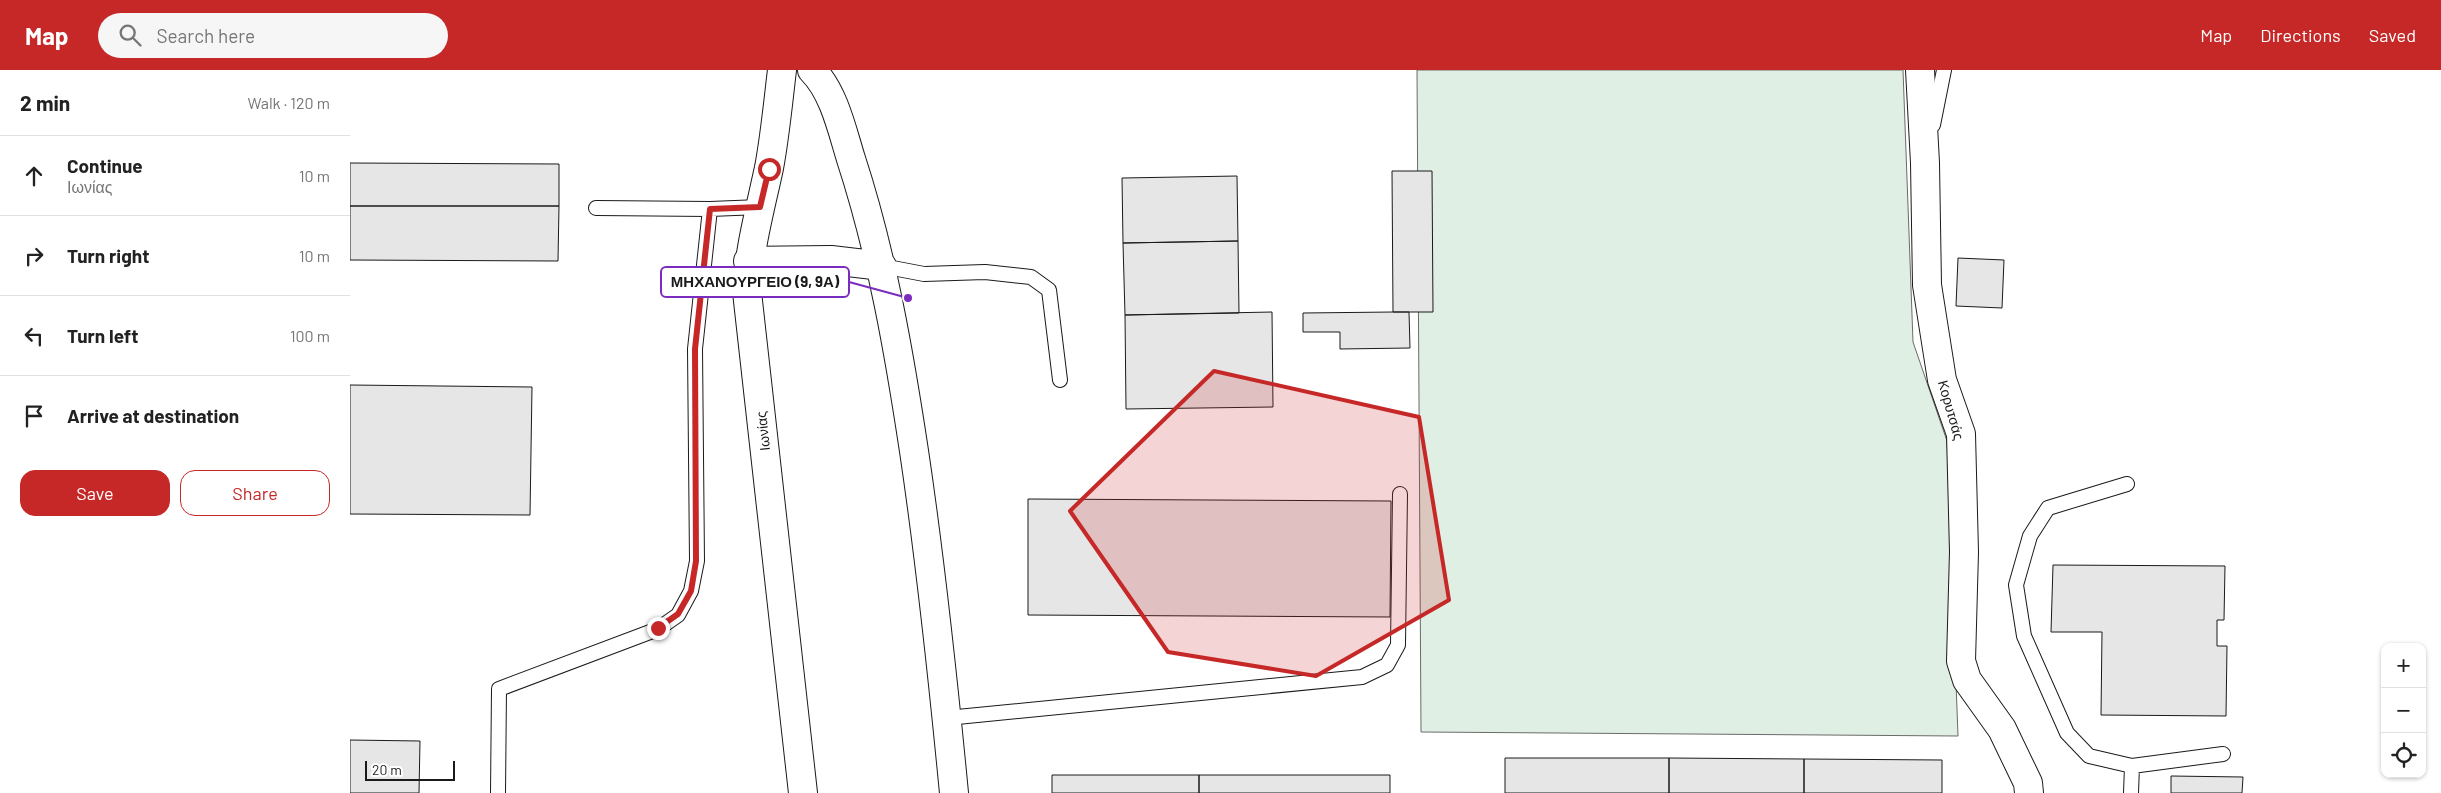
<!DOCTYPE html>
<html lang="en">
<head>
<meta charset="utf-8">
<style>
  :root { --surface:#fff; --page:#f6f6f6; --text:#222; --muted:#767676; --line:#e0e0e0; --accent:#c62828 }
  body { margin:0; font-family:Barlow,sans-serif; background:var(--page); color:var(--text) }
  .controls { position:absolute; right:15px; bottom:15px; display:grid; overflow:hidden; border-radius:10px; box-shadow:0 1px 4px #0004 }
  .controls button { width:45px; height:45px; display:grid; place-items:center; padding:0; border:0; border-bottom:1px solid var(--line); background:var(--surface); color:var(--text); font:25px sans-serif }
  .scale { position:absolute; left:15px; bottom:12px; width:90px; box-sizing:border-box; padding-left:5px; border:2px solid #1a1a1a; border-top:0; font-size:14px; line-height:18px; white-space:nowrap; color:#1a1a1a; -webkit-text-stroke:4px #fff; paint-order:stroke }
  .stop { position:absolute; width:15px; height:15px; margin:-11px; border:4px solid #c62828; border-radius:50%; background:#fff }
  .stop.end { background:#c62828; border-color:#fff; box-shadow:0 1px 5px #0008 }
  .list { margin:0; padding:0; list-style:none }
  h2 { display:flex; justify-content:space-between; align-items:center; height:65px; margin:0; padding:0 20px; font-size:21px }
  h2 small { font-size:16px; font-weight:400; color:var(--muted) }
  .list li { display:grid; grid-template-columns:32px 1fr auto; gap:15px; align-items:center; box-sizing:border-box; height:80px; padding:0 20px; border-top:1px solid var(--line) }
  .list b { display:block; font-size:19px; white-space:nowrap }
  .list p { margin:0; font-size:16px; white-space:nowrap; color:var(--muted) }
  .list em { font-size:16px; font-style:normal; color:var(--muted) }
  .actions { display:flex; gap:10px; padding:15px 20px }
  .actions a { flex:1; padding:11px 0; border:1px solid var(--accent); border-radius:15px; text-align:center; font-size:18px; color:var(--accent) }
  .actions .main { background:var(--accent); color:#fff }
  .icon { flex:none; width:28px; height:28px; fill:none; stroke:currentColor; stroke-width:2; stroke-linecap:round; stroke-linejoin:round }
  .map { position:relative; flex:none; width:2091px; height:723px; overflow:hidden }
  header { display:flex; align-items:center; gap:30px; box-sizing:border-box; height:70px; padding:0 25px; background:var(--accent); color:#fff }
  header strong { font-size:24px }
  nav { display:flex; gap:28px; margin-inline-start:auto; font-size:18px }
  .search { width:350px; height:45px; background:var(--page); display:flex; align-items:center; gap:12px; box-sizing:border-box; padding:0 18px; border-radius:28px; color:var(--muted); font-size:19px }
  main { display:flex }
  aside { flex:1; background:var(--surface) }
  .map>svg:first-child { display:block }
</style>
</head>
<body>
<header>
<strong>Map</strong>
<div class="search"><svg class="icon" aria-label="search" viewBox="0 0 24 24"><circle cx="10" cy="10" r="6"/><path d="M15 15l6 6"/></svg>Search here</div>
<nav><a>Map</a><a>Directions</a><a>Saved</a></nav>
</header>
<main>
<aside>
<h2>2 min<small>Walk · 120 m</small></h2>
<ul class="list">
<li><svg class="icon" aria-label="ahead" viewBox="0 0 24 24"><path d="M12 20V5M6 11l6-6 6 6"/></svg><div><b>Continue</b><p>Ιωνίας</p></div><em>10 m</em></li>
<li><svg class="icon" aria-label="right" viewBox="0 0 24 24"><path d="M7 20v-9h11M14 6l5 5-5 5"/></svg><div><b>Turn right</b></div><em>10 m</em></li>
<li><svg class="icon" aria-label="left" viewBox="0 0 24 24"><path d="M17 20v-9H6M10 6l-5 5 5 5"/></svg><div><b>Turn left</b></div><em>100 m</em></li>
<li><svg class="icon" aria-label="arrive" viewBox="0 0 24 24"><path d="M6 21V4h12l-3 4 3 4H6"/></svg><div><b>Arrive at destination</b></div></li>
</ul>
<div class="actions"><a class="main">Save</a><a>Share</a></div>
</aside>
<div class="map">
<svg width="2091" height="723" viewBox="0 0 2091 723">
  <rect width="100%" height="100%" fill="#fff"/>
  <path fill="#e0efe3" stroke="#6a6a6a" d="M 1067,0 L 1553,0 L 1563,272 L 1597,371 L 1608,666 L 1071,662 Z"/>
  <path fill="#e6e6e6" stroke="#1a1a1a" d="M 0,93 L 209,94 L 209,136 L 0,136 Z
    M 1042,101 L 1082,101 L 1083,242 L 1043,242 Z
    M 887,106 L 888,171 L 773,173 L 772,108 Z
    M 0,136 L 209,136 L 208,191 L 0,190 Z
    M 888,171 L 889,243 L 775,245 L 773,173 Z
    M 1608,188 L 1654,190 L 1652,238 L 1606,236 Z
    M 922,242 L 923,337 L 776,339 L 775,245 Z
    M 1043,242 L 1059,242 L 1060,278 L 990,279 L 990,262 L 953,262 L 953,243 Z
    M 0,315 L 182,317 L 180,445 L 0,444 Z
    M 678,429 L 1041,431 L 1040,547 L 678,545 Z
    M 1703,495 L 1875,496 L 1874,550 L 1867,550 L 1867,576 L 1877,576 L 1876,646 L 1751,645 L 1752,562 L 1701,562 Z
    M 0,670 L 70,671 L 69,723 L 0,723 Z
    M 1155,688 L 1319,688 L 1319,723 L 1155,723 Z
    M 1319,688 L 1454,689 L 1454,723 L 1319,723 Z
    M 1454,689 L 1592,690 L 1592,723 L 1454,723 Z
    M 702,705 L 849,705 L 849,723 L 702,723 Z
    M 849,705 L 1040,705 L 1040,723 L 849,723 Z
    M 1821,706 L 1893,707 L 1892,723 L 1821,723 Z"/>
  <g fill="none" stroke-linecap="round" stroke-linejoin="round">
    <g stroke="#1a1a1a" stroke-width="16">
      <path id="service" d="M 1583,55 L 1594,0
        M 246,138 L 360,139
        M 532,196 L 574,204 L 635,202 L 681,207 L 699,220 L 710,310
        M 1777,414 L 1698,438 L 1680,466 L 1666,515 L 1674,566 L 1717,663 L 1739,686 L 1782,696 L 1781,723
        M 597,648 L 1012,607 L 1037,595 L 1048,575 L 1050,424
        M 1782,696 L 1873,684
        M 148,723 L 149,619 L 308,559 L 328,545 L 341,521 L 347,491 L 345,279 L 360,139 L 410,137"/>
    </g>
    <g stroke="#1a1a1a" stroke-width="30">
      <path id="minor" d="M 462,0 C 484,22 492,60 501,89 C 532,184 549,282 564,381 C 581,495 593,609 604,723
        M 1570,0 L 1575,93 L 1577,215 L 1592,310 L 1611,364 L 1614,482 L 1611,591 L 1617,610 L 1652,659 L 1678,713 L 1679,723
        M 398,191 L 481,190 L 532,196"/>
    </g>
    <g stroke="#1a1a1a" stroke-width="30">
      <path id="tertiary" d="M 432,0 C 428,33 425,66 419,98 C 410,140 399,179 397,222 L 453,723"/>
    </g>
    <use href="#service" stroke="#fff" stroke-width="14"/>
    <use href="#minor" stroke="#fff" stroke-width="28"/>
    <use href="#tertiary" stroke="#fff" stroke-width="28"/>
  </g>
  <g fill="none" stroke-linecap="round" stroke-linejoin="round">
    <path stroke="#c62828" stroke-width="6" d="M 308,558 L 328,544 L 341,521 L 346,491 L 345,279 L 360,139 L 410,137 L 419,99"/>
  </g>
  <path fill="#c62828" fill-opacity="0.2" stroke="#c62828" stroke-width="4" stroke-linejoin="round" d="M 864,301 L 1069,347 L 1099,530 L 966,606 L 818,582 L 720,441 Z"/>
  <g text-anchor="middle" stroke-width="4" stroke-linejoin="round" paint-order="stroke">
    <g font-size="14" fill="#1a1a1a" stroke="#fff">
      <text transform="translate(1601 340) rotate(74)" y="5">Κορυτσάς</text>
      <text transform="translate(413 361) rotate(-96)" y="5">Ιωνίας</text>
    </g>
  </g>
  <path fill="none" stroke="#7b2cbf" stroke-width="2" d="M558 228L499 212"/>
  <circle fill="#7b2cbf" stroke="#fff" stroke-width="2" cx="558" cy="228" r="5"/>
  <rect fill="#fff" stroke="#7b2cbf" stroke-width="2" x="311" y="197" width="188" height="30" rx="5"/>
  <g font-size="15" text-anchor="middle" font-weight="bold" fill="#1a1a1a">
    <text x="405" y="217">ΜΗΧΑΝΟΥΡΓΕΙΟ (9, 9Α)</text>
  </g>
</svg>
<div class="controls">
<button>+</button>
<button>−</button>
<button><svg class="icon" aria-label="locate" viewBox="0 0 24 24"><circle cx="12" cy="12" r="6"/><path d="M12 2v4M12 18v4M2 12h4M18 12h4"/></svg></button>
</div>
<div class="scale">20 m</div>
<div class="stop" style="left:419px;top:99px"></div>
<div class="stop end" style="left:308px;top:558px"></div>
</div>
</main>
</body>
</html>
